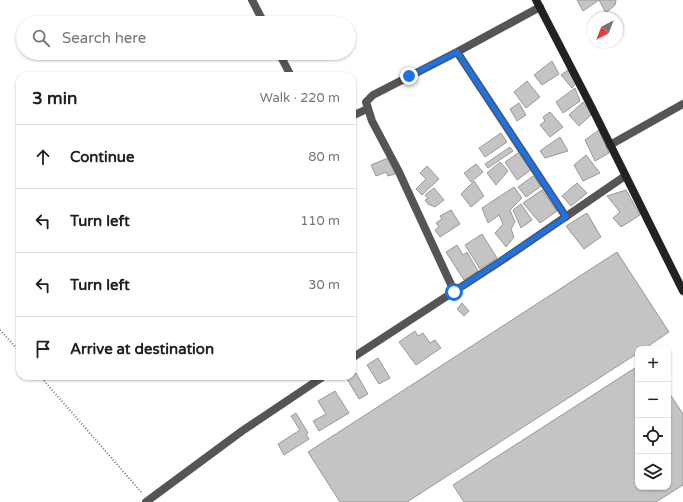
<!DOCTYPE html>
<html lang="en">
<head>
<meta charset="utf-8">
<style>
  :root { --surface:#fff; --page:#f2f2f2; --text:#202124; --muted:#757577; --line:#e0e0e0 }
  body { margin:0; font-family:"Varela Round",sans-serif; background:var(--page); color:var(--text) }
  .controls { position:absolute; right:12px; bottom:12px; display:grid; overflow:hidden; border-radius:8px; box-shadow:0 1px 3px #0004 }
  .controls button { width:36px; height:36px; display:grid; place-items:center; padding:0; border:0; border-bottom:1px solid var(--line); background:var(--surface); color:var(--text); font:20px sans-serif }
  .compass { position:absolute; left:587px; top:12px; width:36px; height:36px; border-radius:50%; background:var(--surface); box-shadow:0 1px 3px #0004; rotate:222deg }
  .stop { position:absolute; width:12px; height:12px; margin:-9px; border:3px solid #1a73e8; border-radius:50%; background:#fff }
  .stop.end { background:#1a73e8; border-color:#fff; box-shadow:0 1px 4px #0008 }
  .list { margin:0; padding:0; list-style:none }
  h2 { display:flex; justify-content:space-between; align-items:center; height:52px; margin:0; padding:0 16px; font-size:17px }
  h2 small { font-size:13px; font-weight:400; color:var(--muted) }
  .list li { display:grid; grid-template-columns:26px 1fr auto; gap:12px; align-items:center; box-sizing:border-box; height:64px; padding:0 16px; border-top:1px solid var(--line) }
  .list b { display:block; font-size:15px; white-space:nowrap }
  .list em { font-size:13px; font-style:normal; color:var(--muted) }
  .icon { flex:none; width:22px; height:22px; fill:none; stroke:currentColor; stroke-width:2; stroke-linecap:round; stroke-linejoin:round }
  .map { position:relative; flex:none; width:683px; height:502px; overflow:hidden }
  .search { position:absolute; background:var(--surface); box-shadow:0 1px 3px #0004; left:16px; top:16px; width:340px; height:44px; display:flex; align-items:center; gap:10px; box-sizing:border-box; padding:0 14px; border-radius:22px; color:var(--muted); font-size:15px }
  .panel { position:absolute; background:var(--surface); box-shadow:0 1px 3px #0004; left:16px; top:72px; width:340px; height:308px; border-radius:12px }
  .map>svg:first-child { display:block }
</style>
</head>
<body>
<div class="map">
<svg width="683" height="502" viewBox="0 0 683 502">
  <rect width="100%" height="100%" fill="#fff"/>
  <path fill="#c4c4c4" stroke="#999" d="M 577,0 L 599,0 L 583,11 Z
    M 599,0 L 616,0 L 615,5 L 606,13 Z
    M 552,61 L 559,74 L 542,85 L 534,75 Z
    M 568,70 L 576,83 L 572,88 L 561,75 Z
    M 527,81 L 540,97 L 526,108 L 514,92 Z
    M 575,88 L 580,101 L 563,113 L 556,102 Z
    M 583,102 L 592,114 L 579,126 L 569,115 Z
    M 519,103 L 526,115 L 517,121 L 510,109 Z
    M 550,112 L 563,127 L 550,137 L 540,125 L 545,121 L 543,117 Z
    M 599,130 L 609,153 L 595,161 L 585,140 Z
    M 501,133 L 507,142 L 485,157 L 479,148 Z
    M 560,137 L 568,151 L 545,158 L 540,151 Z
    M 510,147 L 513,151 L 488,168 L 485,164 Z
    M 521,151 L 532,169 L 517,180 L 505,162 Z
    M 586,155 L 600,173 L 583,181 L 574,165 Z
    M 388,158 L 395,174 L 388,176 L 386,172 L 376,176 L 371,165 Z
    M 500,162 L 508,171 L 496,185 L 487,173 Z
    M 476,164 L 483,172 L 471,182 L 464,173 Z
    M 427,166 L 439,179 L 422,195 L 416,189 L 426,179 L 420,173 Z
    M 533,176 L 541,186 L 526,197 L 518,187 Z
    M 474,181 L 484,196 L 471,207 L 461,194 Z
    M 577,183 L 587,193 L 571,206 L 562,196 Z
    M 514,187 L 522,198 L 510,210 L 515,222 L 511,229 L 514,237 L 506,247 L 495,233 L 503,224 L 499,215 L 488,223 L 482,208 Z
    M 434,188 L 444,200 L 435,207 L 428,204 L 425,200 L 428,199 L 425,195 Z
    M 542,190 L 557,211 L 540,223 L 523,203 Z
    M 626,190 L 640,215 L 621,227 L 613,218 L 620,212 L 607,196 Z
    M 521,204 L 532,220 L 521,228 L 513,210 Z
    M 451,210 L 460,224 L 440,237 L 435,230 L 439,227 L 436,223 L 442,219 L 440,216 Z
    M 587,213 L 601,237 L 584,249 L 566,226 Z
    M 482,234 L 497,258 L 480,269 L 465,245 Z
    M 457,245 L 463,255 L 467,252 L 478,271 L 464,280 L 446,252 Z
    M 617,252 L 669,332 L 644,349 L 638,349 L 638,353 L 407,502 L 340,502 L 308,452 Z
    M 462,303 L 469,311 L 464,316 L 457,309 Z
    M 415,331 L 418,336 L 423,333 L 430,343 L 435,340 L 441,348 L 416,365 L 399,342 Z
    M 378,358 L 390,378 L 379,384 L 367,365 Z
    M 638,366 L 638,487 L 668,487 L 668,391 L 683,414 L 683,485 L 656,502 L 464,502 L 453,485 Z
    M 356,373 L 368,394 L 359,399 L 347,379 Z
    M 335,391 L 349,413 L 319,431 L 313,421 L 326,414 L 318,401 Z
    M 296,413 L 308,433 L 306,434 L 309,439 L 284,455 L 278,444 L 300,430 L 291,416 Z"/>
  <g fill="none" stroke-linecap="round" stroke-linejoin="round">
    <path stroke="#777" stroke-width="2" stroke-dasharray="1 2" stroke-linecap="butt" d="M 0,330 L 20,352
      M 40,376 L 142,493"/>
    <path stroke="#555" stroke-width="8" d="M 252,0 L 264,23
      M 457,52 L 566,217
      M 279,53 L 291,76
      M 352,116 L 367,109
      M 610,145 L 683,104
      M 454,291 L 398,170 L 372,121 L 366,102 L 373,95 L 457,52 L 540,7
      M 352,358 L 504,259 L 625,176
      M 146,502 L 242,431 L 324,376"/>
    <path stroke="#222" stroke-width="8" d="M 536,0 L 591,106 L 683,291"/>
  </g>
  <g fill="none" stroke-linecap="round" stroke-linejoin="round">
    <path stroke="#1a73e8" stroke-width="5" d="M 409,76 L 457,52 L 566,217 L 454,292"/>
  </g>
</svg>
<div class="controls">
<button>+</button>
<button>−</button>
<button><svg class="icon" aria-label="locate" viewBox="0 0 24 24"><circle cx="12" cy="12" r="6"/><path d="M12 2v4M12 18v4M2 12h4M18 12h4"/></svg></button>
<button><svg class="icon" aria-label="layers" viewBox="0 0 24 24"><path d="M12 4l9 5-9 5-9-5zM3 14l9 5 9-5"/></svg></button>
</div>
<svg class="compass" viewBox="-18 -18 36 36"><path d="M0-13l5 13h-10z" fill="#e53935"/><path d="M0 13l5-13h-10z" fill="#757577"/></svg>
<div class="stop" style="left:454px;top:292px"></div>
<div class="stop end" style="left:409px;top:76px"></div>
<div class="search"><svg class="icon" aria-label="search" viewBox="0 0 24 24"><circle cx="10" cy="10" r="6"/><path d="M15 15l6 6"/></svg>Search here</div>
<section class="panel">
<h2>3 min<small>Walk · 220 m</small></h2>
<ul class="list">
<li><svg class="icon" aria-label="ahead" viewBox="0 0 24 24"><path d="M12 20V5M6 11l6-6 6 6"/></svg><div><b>Continue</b></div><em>80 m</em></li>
<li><svg class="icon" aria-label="left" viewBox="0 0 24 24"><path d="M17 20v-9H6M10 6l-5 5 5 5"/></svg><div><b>Turn left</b></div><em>110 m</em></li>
<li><svg class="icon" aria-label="left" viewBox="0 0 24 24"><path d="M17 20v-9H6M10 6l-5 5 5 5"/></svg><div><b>Turn left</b></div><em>30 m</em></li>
<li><svg class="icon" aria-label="arrive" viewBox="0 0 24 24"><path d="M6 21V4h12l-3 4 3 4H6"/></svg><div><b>Arrive at destination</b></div></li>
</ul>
</section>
</div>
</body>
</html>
